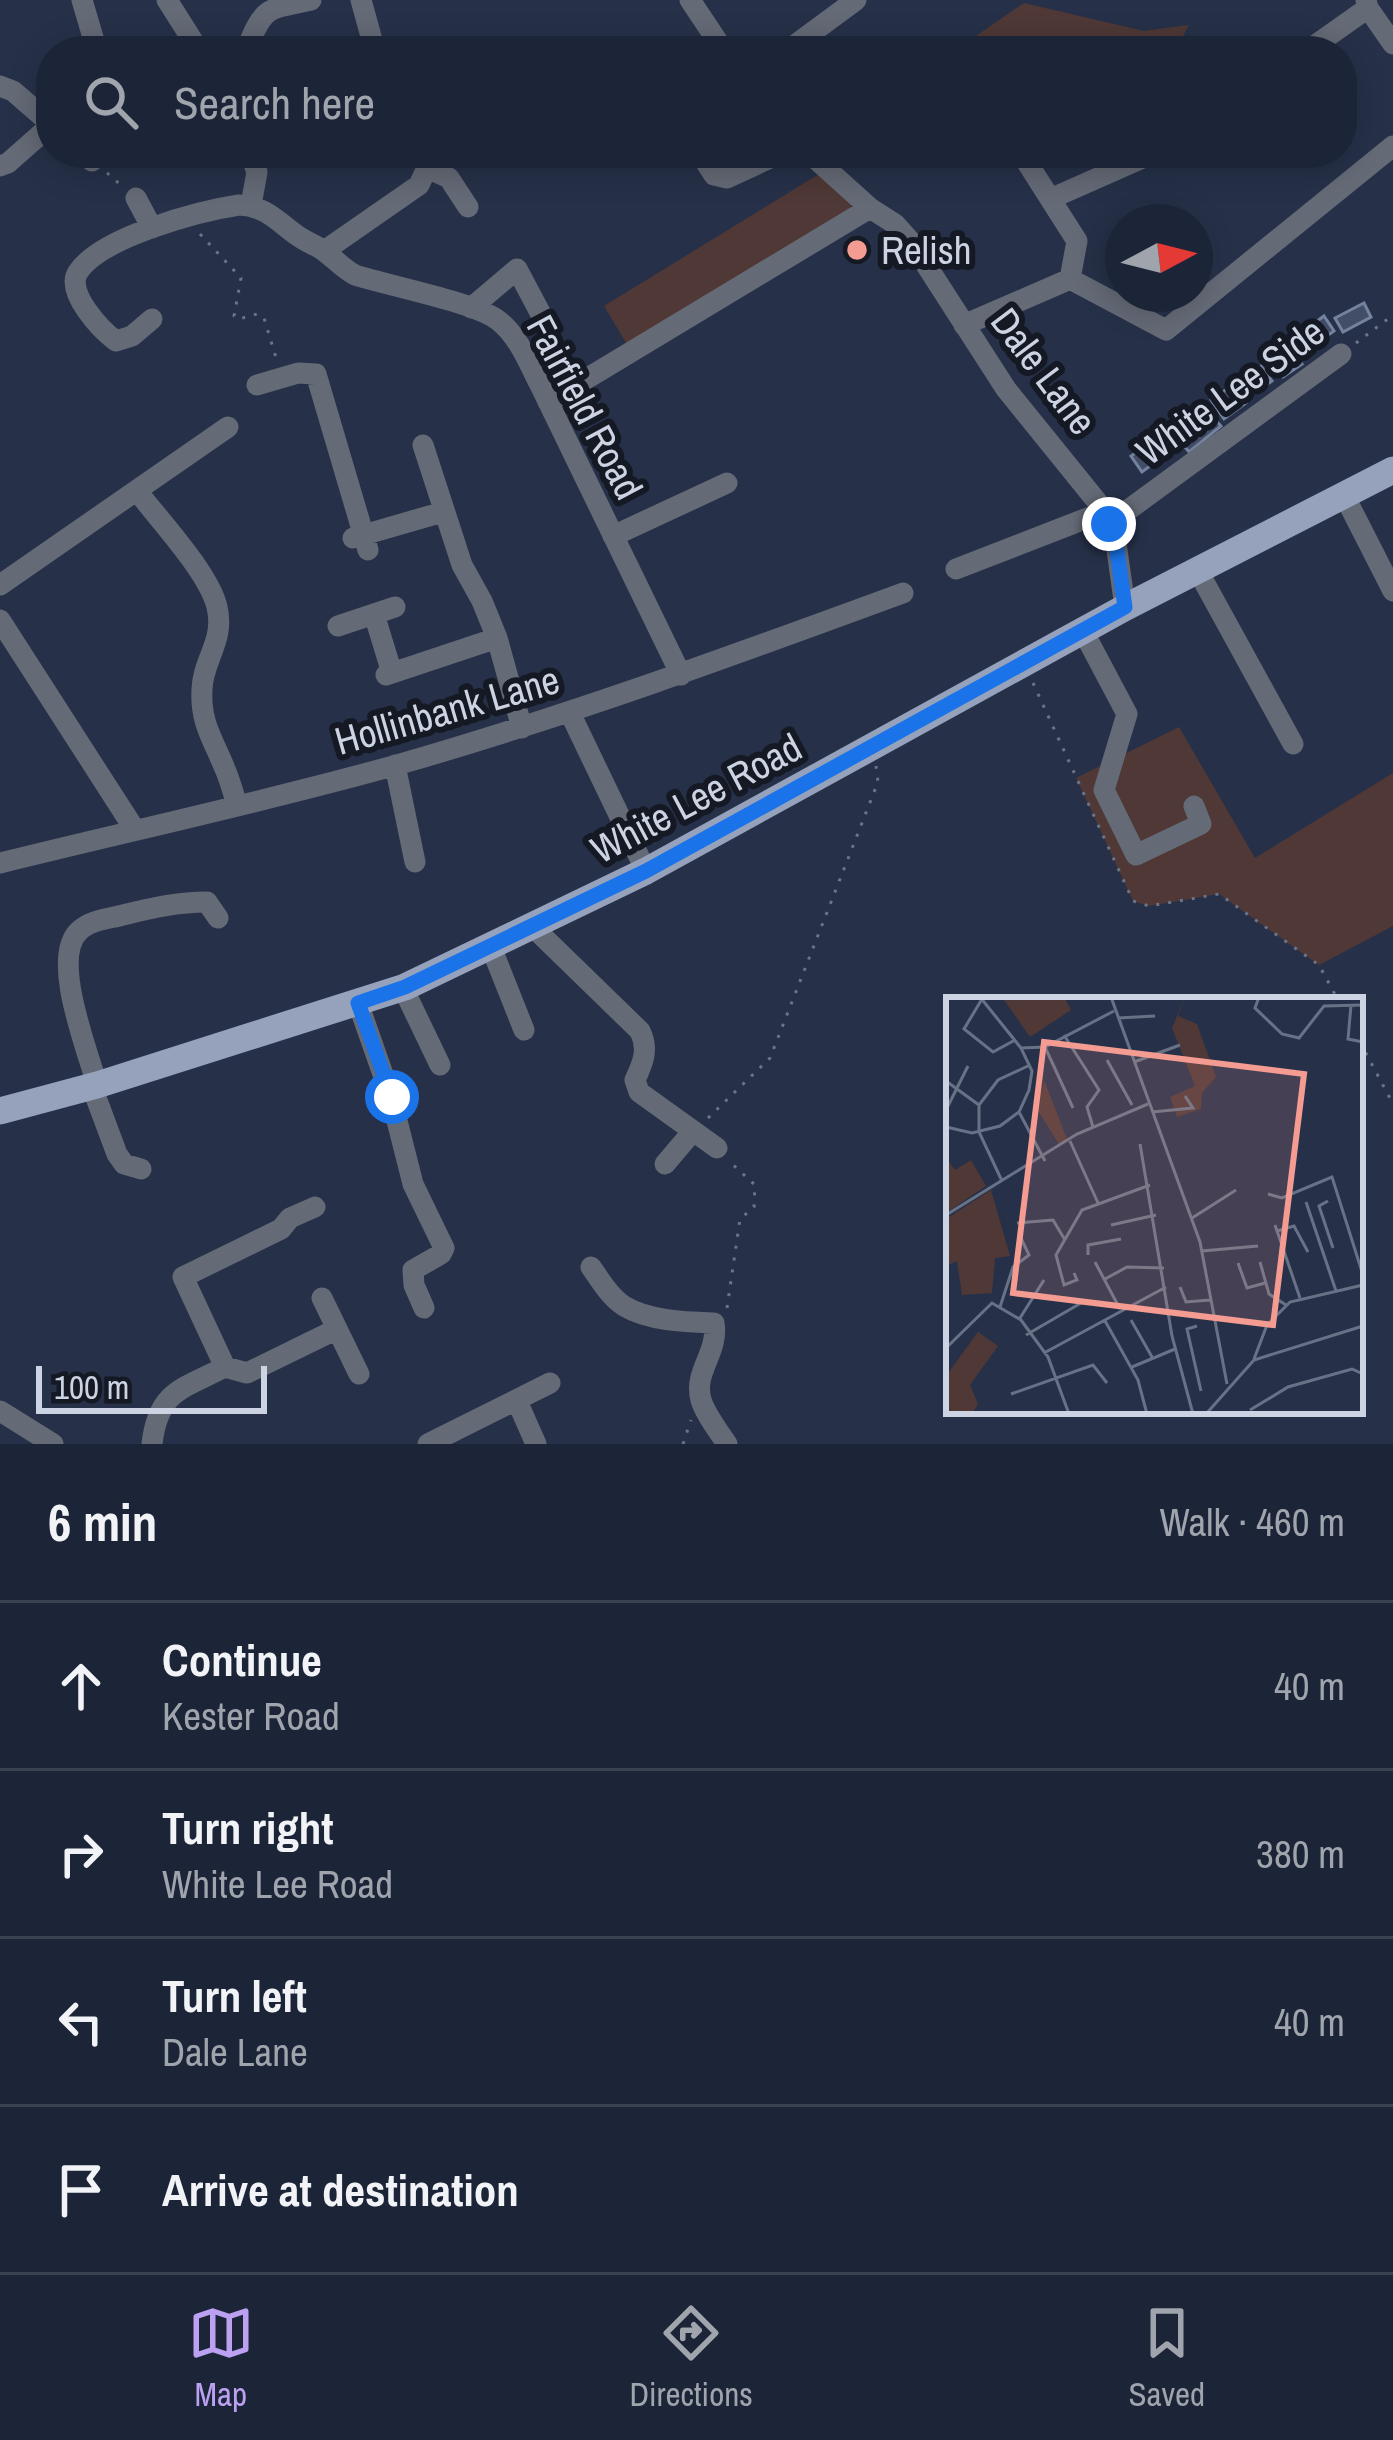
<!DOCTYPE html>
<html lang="en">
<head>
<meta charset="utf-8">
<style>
  :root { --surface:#1c2537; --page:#293142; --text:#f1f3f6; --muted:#a0a5ad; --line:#3a4252; --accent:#bca0f2 }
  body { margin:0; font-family:"Archivo Narrow",sans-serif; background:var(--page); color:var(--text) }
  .compass { position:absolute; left:1105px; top:204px; width:108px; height:108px; border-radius:50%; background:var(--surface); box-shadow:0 6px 30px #0003; rotate:83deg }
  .scale { position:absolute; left:36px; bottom:30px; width:231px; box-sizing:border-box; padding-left:12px; border:6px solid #ccd3e2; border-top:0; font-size:33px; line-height:42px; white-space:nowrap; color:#ccd3e2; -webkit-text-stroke:9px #141924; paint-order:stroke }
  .stop { position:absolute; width:36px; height:36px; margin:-27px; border:9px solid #1a73e8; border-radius:50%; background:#fff }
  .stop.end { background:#1a73e8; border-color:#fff; box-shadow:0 3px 12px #0008 }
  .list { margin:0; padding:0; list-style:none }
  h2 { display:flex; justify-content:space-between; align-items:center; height:156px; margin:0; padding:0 48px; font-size:51px }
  h2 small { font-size:39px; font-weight:400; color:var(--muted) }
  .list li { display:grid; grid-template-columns:78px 1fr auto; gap:36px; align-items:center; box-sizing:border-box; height:168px; padding:0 48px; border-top:3px solid var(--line) }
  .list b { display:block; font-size:45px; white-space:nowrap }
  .list p { margin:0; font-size:39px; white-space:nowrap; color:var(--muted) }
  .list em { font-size:39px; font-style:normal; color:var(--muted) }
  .icon { flex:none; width:66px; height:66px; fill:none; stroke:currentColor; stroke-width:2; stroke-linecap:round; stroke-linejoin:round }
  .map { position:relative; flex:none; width:1393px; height:1444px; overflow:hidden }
  .search { position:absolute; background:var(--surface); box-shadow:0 6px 30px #0003; left:36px; right:36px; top:36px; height:132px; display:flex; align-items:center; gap:30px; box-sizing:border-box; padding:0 42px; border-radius:48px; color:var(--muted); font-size:45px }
  .sheet { height:828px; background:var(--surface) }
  nav { display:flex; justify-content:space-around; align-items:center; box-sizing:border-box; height:168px; border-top:3px solid var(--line); background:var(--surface); font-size:33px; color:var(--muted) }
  nav a { display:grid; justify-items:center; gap:6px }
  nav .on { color:var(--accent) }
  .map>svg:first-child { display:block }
</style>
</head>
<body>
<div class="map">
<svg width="1393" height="1444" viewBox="0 0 1393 1444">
  <rect width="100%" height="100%" fill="#263149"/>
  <path fill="#4f3835" d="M 1024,3 L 1144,31 L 1189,25 L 1175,51 L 954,51 Z
    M 819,174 L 851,201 L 852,209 L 628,346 L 604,306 Z
    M 1179,727 L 1255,858 L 1393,773 L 1393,926 L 1319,965 L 1219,894 L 1149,906 L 1133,901 L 1076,778 Z"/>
  <path fill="#424d67" stroke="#75829e" stroke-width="3" d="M 1364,303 L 1371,317 L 1343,332 L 1335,318 Z
    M 1324,316 L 1334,331 L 1308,350 L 1297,336 Z
    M 1291,348 L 1302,364 L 1283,377 L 1273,361 Z
    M 1261,366 L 1272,381 L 1253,394 L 1242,380 Z
    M 1233,385 L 1246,403 L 1224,419 L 1211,400 Z
    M 1211,415 L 1221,426 L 1189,452 L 1180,441 Z
    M 1161,434 L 1172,450 L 1142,472 L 1131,456 Z"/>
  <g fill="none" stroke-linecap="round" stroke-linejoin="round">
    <path stroke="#6b7488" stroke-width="3" stroke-dasharray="3 9" stroke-linecap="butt" d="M 107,173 L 123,187
      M 200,234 L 241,278 L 234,316 L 239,319 L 257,314 L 264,318 L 277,361
      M 1356,343 L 1393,315
      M 1033,683 L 1133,901 L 1149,906 L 1219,894 L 1319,965 L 1338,1000
      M 1360,1042 L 1393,1104
      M 708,1118 L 770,1058 L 878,782 L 876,766
      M 727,1308 L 740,1219 L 754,1207 L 755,1185 L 730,1162
      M 683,1444 L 691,1420"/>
    <path stroke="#646a76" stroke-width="21" d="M 82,0 L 97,51
      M 167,0 L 198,49 L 202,51
      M 361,0 L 375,51
      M 690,0 L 724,51
      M 1366,0 L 1368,8 L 1393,44
      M 240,51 L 247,48 C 265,4 268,10 311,0
      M 787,51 L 856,0
      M 1307,51 L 1368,8
      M 0,86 L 13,91 L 51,124
      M 84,153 L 92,161
      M 250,153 L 257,172 L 251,205
      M 700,153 L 714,175 L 727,178 L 781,153
      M 809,153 L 870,208 L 895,224 L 912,243 L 1006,389 L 1099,504 L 1116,543 L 1125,607
      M 1021,153 L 1077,241 L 1070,279
      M 0,166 L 8,163 L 51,125
      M 427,168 L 449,178 L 468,207
      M 136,198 L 152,228
      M 1050,199 L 1154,153
      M 324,251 L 419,185 L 427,168 L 425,153
      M 471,308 L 517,269 L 544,320
      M 152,319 L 132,336 L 116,341 C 101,330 65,292 78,272 C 101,237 199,211 239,205 C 266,206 278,222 298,236 C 306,242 316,245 324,251 C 335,259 342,268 355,275 C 389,286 475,302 499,321 C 519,337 529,364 540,385 L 681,675
      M 964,325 L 1070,279 L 1166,330 L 1393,146
      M 257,385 L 298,373 L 316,374 L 368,550
      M 548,402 L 870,208
      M 423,445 L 462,565 L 482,601 L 497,638 L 522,728
      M 138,492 C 160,521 209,573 217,607 C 225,641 203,659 202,689 C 200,723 213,739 225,769 C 230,780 233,793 237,804
      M 1344,495 L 1393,591
      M 1109,524 L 1341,354
      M 613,536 L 727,483
      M 353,538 L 443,512
      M 956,569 L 1103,512
      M 1198,571 L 1293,744
      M 0,585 L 228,427
      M 374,614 L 392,673
      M 0,620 L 135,830
      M 338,626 L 395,607
      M 1083,631 L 1127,714 L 1104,790 L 1136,855 L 1201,824 L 1194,806
      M 386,675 L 497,638
      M 570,713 L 646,871
      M 395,765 L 415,862
      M 0,863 C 133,830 269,801 400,764 C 571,715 737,654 903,593
      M 533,927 L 640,1031 C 649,1049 643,1063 635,1080 L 639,1092 L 717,1148
      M 491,947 L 524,1030
      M 403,988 L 440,1065
      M 358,1003 L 391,1097 L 413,1184 L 444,1248 L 441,1254 L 413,1270 L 414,1285 L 424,1308
      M 97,1085 C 88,1051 50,958 79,931 C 90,920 108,919 123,915 C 151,908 178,902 207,902 L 218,918
      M 92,1087 L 117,1154 L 124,1164 L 141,1169
      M 665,1164 L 693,1131
      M 591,1267 C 600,1280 610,1297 624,1306 C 649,1321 685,1322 714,1323 C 719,1353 693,1371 701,1400 C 706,1416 718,1430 727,1444
      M 322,1298 L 359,1374
      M 225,1367 L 183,1277 L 281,1229 L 290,1218 L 315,1207
      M 517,1401 L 536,1444
      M 0,1411 L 53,1444
      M 152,1444 C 158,1391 182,1389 225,1367 L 247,1373 L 337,1329
      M 428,1444 L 550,1383"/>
    <path stroke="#96a2bb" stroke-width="27" d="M 0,1111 L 97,1085 L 405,987 L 646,871 L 1126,607 L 1393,470"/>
  </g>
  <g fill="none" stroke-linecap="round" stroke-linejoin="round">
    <path stroke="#1a73e8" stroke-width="15" d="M 392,1097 L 358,1003 L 405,987 L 646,871 L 1125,607 L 1116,544 L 1109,524"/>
  </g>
  <circle fill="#f59c92" stroke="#141924" stroke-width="4.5" cx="857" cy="250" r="12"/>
  <g text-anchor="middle" stroke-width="12" stroke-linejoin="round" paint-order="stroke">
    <g font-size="39" fill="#ccd3e2" stroke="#141924" text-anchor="start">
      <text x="881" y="264">Relish</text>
    </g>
    <g font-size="39" fill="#ccd3e2" stroke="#141924">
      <text transform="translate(1044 371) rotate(53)" y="14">Dale Lane</text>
      <text transform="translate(1230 391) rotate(-36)" y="14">White Lee Side</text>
      <text transform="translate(585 407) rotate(62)" y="14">Fairfield Road</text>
      <text transform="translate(447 710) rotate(-16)" y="14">Hollinbank Lane</text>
      <text transform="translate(696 798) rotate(-28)" y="14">White Lee Road</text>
    </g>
  </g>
  <g transform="translate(946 997)">
    <rect width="417" height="417" fill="#263149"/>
    <path d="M 56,0 L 118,0 L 125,13 L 84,40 ZM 239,0 L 232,19 L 251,27 L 270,80 L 256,96 L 255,112 L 231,120 L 224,100 L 249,89 L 226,31 ZM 98,83 L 121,142 L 114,149 L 91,112 ZM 0,161 L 9,173 L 25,163 L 40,189 L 0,216 ZM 45,193 L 64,259 L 49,261 L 46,296 L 16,298 L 11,264 L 0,269 L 0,222 ZM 32,335 L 52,349 L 24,388 L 32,407 L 26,417 L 0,417 L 0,379 Z" fill="#4f3835"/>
    <path fill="none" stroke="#687286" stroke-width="3" d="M 165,0 L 254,245 L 281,387M 313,0 L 309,11 L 336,37 L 353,41 L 378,9 L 417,8M 36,2 L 18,32 L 47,55 L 69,43M 405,8 L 402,42 L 417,45M 172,21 L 209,19M 118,38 L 153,93 L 141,110 L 147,130M 99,50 L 127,111M 75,51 L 99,50 L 168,14M 161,63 L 186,108M 188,65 L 234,48M 0,84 L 33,108M 2,109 L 22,69M 73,115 L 99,164M 206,115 L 247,111 L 239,99M 0,130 L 26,136 L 54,129 L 73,115 L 83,93 L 86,74 L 75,51 L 34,0M 124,144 L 152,206M 194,147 L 226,339 L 247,417M 56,184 L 33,135 L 33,108 L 52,83 L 84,68M 322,197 L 336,201 L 386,180 L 417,278M 382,204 L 373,209 L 387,251M 360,205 L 390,294M 0,218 L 131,137 L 202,107M 246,221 L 290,193M 71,226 L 107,223 L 119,243M 165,228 L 210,218M 329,228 L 354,301M 331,234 L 348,229 L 362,255M 256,254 L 312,249M 142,258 L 142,248 L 175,242M 149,265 L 174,312M 314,265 L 323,297 L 340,308M 292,266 L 301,291 L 319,286M 128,276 L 131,283 L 118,288 L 110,258 L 136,213 L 204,188M 159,282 L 181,270 L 218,271M 234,290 L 240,305 L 264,303M 54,310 L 67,270 L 83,258 L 74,239M 74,321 L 98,283M 158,322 L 192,383 L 201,417M 185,323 L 206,360M 251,329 L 241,332 L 255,394M 80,338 L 135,306M 0,351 L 46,306 L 75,323 L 102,360 L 123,417M 98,356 L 220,290M 308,362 L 321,328 L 344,305 L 417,288M 186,370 L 229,352M 65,397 L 147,368 L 161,386M 304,413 L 342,390 L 406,372 L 417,377M 260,417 L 308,363 L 417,329"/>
    <path fill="#f59c92" fill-opacity="0.15" stroke="#f59c92" stroke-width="6" d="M 98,45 L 358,77 L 327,328 L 67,296 Z"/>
    <rect width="417" height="417" fill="none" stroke="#ccd3e2" stroke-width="6"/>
  </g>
</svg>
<svg class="compass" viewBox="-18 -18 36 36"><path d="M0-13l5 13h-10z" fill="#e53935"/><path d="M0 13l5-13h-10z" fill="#a0a5ad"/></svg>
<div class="scale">100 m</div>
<div class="stop" style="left:392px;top:1097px"></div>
<div class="stop end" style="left:1109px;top:524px"></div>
<div class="search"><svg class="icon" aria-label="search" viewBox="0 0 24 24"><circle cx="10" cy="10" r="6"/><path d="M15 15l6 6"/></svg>Search here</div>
</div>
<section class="sheet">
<h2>6 min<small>Walk · 460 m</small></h2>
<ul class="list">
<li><svg class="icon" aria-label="ahead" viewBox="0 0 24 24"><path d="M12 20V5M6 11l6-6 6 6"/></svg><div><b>Continue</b><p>Kester Road</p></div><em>40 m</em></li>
<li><svg class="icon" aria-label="right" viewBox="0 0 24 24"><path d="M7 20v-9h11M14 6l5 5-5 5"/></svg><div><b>Turn right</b><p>White Lee Road</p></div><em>380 m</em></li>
<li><svg class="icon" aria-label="left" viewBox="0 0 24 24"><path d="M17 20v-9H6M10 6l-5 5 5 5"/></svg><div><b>Turn left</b><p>Dale Lane</p></div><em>40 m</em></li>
<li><svg class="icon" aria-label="arrive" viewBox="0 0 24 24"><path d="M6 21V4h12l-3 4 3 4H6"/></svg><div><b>Arrive at destination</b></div></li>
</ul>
</section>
<nav>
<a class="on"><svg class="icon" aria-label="map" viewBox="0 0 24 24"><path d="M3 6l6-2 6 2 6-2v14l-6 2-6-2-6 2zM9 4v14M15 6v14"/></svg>Map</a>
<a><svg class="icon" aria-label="directions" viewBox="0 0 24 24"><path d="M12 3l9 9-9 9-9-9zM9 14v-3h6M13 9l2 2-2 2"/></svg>Directions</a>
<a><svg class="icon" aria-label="saved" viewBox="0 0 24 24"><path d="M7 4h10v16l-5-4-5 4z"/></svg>Saved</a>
</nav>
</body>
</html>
